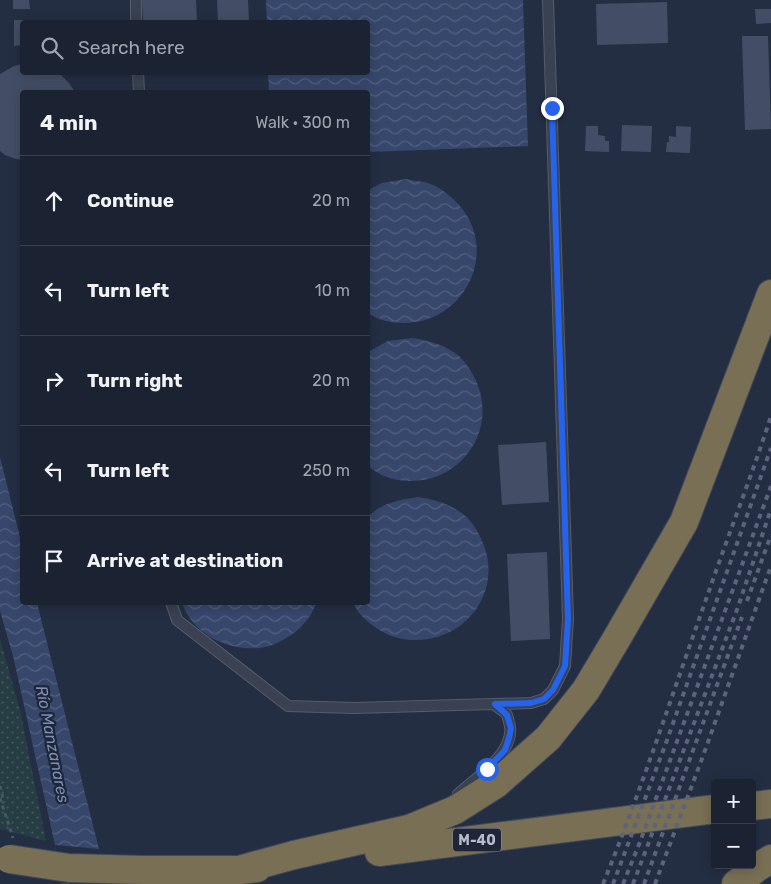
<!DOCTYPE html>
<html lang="en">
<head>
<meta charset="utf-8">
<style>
  :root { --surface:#1b2232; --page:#242a3a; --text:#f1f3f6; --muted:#a0a4ac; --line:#393f4d }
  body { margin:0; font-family:Rubik,sans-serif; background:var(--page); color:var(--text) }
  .controls { position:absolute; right:15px; bottom:15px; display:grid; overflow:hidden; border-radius:5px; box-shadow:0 2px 12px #0003 }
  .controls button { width:45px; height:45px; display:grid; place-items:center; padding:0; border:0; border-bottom:1px solid var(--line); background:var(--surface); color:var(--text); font:25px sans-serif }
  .stop { position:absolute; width:15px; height:15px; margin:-11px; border:4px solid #2563eb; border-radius:50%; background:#fff }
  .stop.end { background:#2563eb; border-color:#fff; box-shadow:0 1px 5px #0008 }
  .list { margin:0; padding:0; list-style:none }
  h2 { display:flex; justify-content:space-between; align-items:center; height:65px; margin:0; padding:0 20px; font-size:21px }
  h2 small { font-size:16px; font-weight:400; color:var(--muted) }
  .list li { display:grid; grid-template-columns:32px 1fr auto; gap:15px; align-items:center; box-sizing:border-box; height:90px; padding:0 20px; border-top:1px solid var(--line) }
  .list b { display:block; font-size:19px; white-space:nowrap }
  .list em { font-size:16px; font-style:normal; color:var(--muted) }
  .icon { flex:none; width:28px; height:28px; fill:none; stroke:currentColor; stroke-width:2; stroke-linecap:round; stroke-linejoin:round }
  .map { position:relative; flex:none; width:771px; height:884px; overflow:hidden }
  .search { position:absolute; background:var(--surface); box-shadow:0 2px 12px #0003; left:20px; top:20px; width:350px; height:55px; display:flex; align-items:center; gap:12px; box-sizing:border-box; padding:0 18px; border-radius:5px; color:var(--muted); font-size:19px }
  .panel { position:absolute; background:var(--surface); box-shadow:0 2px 12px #0003; left:20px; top:90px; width:350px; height:515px; border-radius:5px }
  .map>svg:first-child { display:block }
</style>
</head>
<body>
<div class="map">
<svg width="771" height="884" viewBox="0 0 771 884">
  <defs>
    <pattern id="grass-dots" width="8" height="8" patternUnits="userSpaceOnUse" patternTransform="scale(1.25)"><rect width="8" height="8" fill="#263d44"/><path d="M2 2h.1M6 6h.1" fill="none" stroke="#43575e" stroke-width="1.8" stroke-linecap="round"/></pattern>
    <pattern id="water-waves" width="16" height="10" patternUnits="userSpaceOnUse" patternTransform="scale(1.25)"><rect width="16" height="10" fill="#37476b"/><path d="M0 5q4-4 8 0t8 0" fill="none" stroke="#52607f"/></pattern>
  </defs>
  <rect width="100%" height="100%" fill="#242e43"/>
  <path fill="url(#grass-dots)" d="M 0,639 L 20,710 L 46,841 L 0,829 Z"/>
  <path fill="url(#water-waves)" d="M 266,0 L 523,0 L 528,146 L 368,152 L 368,92 L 269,92 L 268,73 L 368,72 L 368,22 L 267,22 Z
    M 406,179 C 413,181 421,181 428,183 C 440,187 451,196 459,205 C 500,251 465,323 404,323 C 391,323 378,320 368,313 L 368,190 L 382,183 Z
    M 412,338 C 429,341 440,343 455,353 C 465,360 472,372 477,383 C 497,431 461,482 410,481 C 394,481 380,476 368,466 L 368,352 L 388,341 Z
    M 0,457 L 22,545 L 22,602 L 37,603 L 99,849 L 110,884 L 61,884 L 55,845 L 13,656 L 0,611 Z
    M 418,497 C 435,500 445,502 460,512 C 471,519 478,531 483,543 C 503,591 466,641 415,640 C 395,640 378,632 364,618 C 359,614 356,608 353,603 L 368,602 L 368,517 C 381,503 399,500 418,497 Z
    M 182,603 L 182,602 L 316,603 C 313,614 303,626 294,633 C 284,640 272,647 259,648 C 227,651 193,634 182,603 Z"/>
  <path fill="#242e43" d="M 55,845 L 99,849 L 110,884 L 77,884 L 61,883 Z"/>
  <path fill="#434d65" d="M 13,0 L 29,0 L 30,9 L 13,9 Z
    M 142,0 L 196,0 L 197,22 L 143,22 Z
    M 217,0 L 248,0 L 249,22 L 218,22 Z
    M 667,2 L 668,43 L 597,45 L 596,4 Z
    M 755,9 L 771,9 L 771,23 L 756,24 Z
    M 14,20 L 41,20 L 41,22 L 22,22 L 22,45 L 14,46 Z
    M 742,36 L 768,36 L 771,129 L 745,130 Z
    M 22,64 L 22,72 L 58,72 L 69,83 L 75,92 L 22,92 L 22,160 L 16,159 L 5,155 L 0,151 L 0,74 L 14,66 Z
    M 622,125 L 652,126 L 651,152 L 621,151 Z
    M 586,126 L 598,126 L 598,135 L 605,136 L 605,141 L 609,141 L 609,152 L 585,151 Z
    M 676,126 L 691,127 L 690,153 L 666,152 L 667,142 L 669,142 L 669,136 L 676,137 Z
    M 546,442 L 549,502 L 502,505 L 498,445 Z
    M 547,552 L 550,639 L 511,641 L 507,554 Z"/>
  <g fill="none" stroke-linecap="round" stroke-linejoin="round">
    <g stroke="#545c6d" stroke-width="12">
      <path id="lane" d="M 136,0 L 136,22
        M 138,72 L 139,92
        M 171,602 L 177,620 L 288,706 L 354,708 L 531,703 L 544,699 L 553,690 L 565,666 L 568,619 L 548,0
        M 458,794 C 477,777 518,751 509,722 C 509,722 507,715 507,715 C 504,711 498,708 495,705"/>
    </g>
    <g stroke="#41495a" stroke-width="30">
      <path id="highway" d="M 752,806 L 771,804
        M 379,852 L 715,809
        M 144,870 L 239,870 L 257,868
        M 239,870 L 294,855 L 409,829 L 455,810 L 496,784 L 548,738 L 586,690 L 617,638 L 684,522 L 771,294
        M 736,884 L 758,867 L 771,859"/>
    </g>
    <path stroke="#455a60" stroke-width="3" stroke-dasharray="4 4" stroke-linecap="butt" d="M 0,786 L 4,803
      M 0,798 L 13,838"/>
    <use href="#lane" stroke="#394152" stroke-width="10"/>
    <use href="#highway" stroke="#796f55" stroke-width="28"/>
    <path stroke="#5b647a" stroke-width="4" stroke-dasharray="5 5" stroke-linecap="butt" d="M 747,601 L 771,535
      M 603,884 C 642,788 674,689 709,591 C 729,533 752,475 771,416
      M 613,884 L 666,743 L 771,448
      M 623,884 L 640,842 L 771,486
      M 633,884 L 738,607 L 771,509
      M 644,884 L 742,617
      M 655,884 L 703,756 L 771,566"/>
    <g stroke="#41495a" stroke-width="30" stroke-linecap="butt">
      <path id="highway-bridge" d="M 9,859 L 69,868 L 144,870"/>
    </g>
    <use href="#highway-bridge" stroke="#796f55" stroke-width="28"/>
  </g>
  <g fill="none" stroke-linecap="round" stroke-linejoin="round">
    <path stroke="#2563eb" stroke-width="6" d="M 487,769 L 505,750 L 509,738 L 511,728 L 507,715 L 495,704 L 531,703 L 544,699 L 553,690 L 565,666 L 568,620 L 552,108"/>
  </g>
  <g text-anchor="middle" stroke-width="4.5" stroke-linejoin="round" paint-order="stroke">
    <rect fill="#1e2638" stroke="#888fa0" stroke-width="1" x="453" y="828.5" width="48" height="23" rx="4"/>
    <g font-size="14" font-weight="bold" fill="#b6bccc">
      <text x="477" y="845">M-40</text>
    </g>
    <g font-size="16" font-style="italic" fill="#7c8eb5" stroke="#1e2638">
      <text transform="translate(53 744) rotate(79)" y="6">Río Manzanares</text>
    </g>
  </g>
</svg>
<div class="controls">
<button>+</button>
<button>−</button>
</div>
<div class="stop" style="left:487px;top:769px"></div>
<div class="stop end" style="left:552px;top:108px"></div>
<div class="search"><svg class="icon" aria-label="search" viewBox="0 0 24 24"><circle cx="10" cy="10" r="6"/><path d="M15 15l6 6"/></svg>Search here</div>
<section class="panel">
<h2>4 min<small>Walk · 300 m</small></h2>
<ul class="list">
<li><svg class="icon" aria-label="ahead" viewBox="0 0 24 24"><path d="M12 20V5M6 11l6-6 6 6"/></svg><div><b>Continue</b></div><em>20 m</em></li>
<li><svg class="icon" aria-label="left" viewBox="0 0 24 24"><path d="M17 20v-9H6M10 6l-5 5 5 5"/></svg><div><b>Turn left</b></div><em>10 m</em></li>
<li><svg class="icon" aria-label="right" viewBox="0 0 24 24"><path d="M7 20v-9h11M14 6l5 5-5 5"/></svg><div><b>Turn right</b></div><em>20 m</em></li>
<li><svg class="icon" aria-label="left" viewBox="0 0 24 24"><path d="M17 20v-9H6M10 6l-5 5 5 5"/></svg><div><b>Turn left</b></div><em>250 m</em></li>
<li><svg class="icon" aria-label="arrive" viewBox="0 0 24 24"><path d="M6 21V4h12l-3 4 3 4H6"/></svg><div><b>Arrive at destination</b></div></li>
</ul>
</section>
</div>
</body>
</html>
